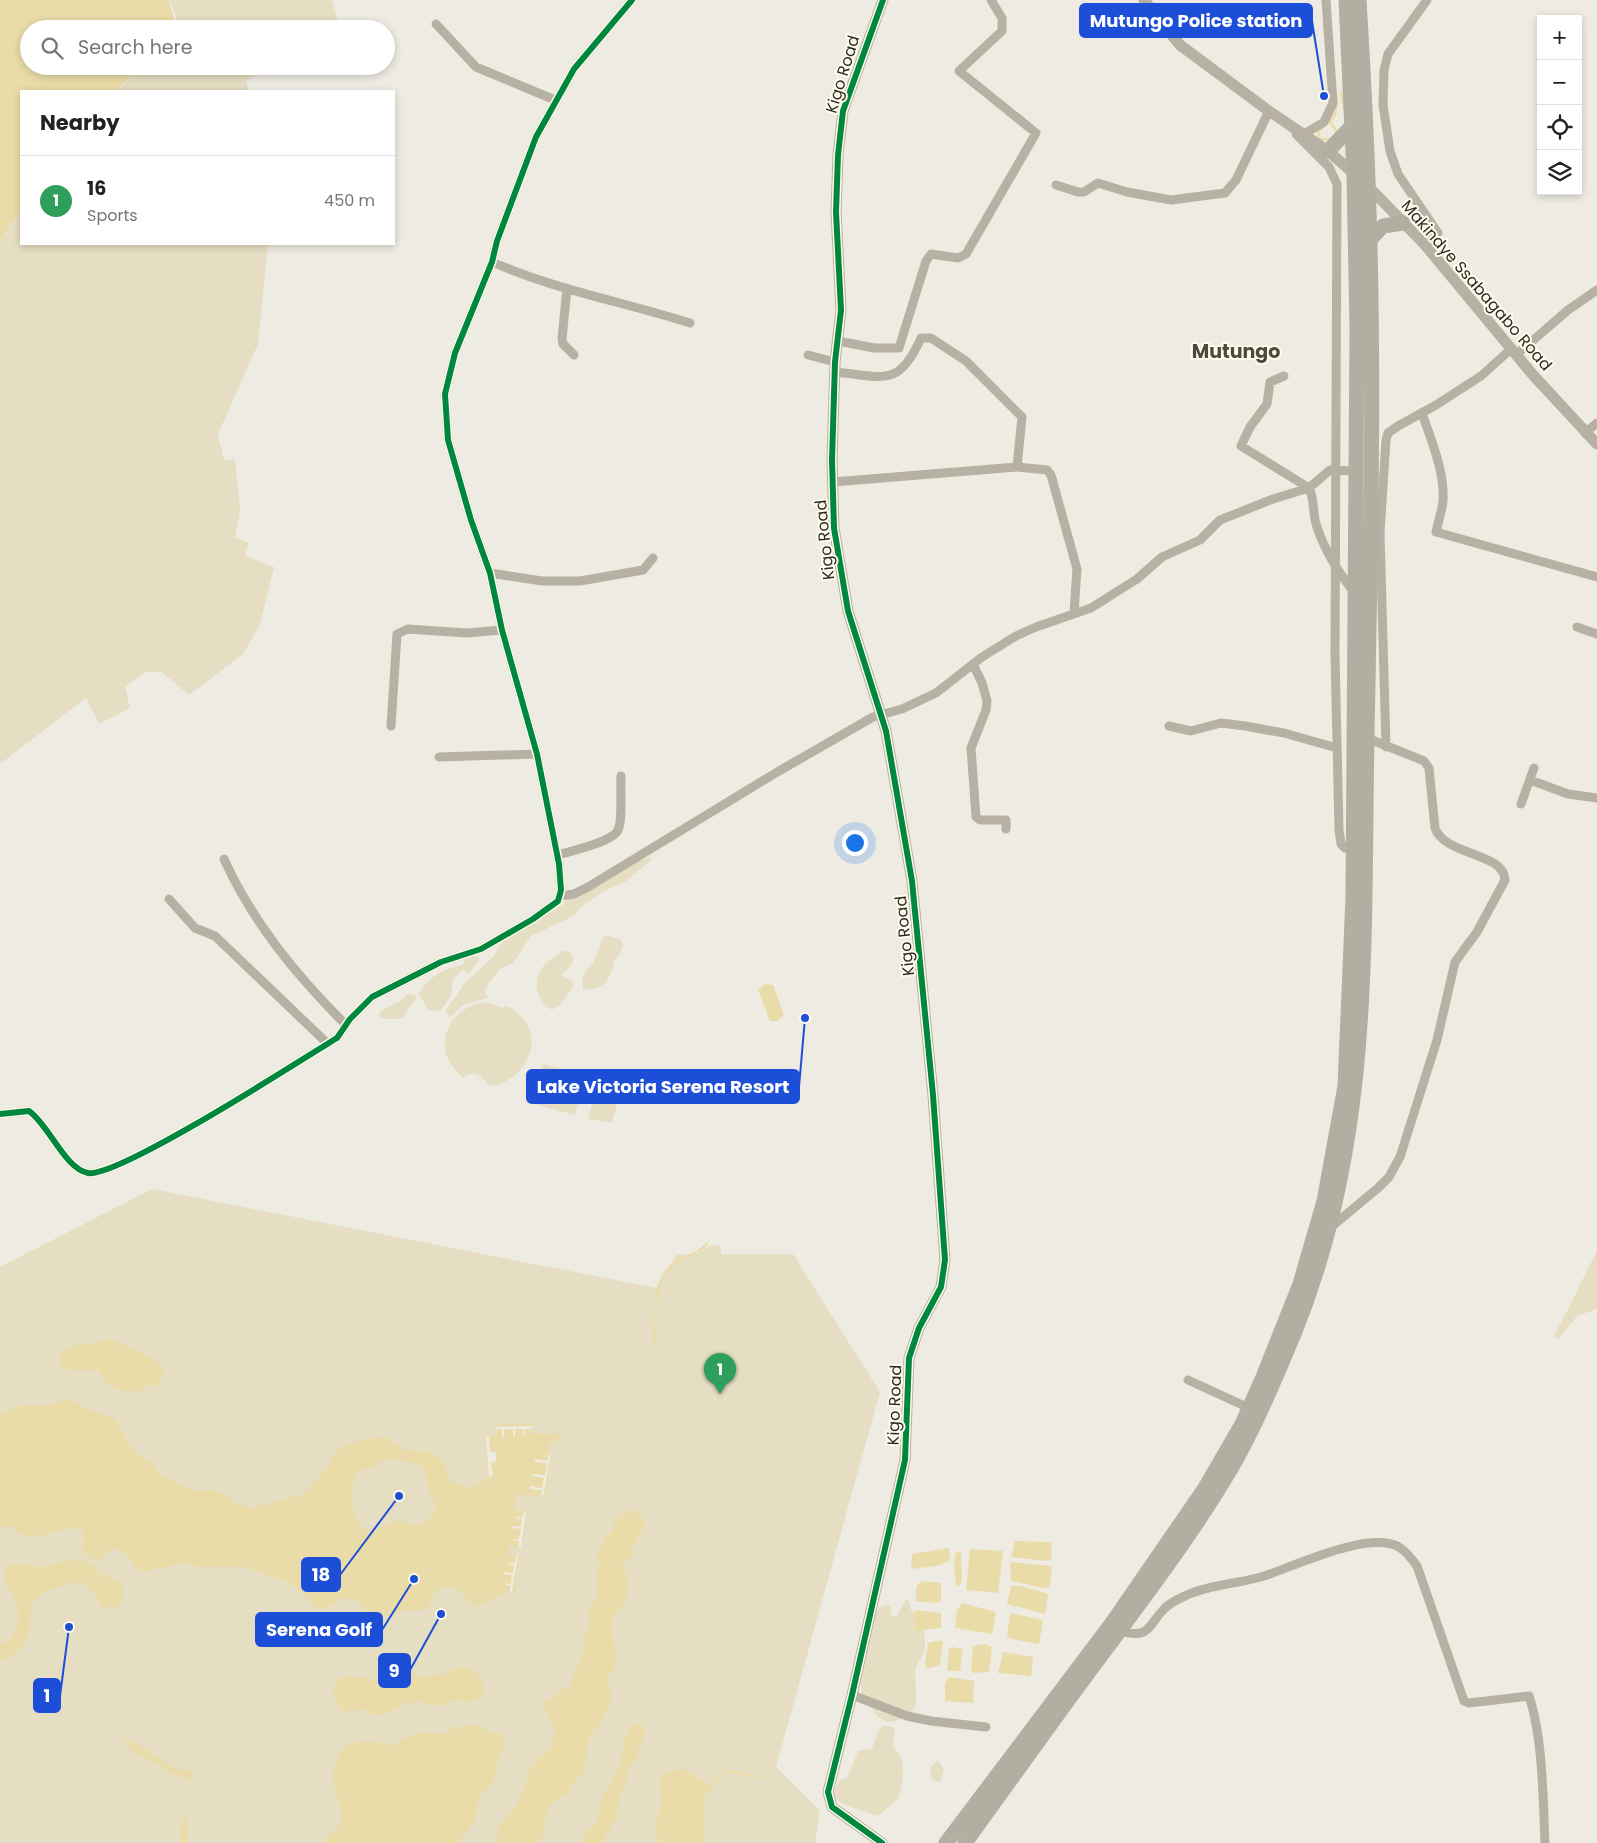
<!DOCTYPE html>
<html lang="en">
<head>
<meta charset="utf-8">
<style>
  :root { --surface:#fff; --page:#f2f2f2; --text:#222; --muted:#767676; --line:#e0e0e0; --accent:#0b8043 }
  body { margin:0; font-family:Poppins,sans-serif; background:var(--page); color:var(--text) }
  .controls { position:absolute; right:15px; top:15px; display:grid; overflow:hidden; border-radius:0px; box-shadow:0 2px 8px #0003 }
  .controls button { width:45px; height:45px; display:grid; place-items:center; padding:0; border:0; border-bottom:1px solid var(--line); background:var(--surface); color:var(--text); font:25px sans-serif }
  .you { position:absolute; left:854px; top:842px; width:18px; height:18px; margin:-12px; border:4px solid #fff; border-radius:50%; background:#1a73e8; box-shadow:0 0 0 8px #1a73e833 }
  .badge { display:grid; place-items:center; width:32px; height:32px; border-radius:50%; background:var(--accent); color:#fff; font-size:16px; font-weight:700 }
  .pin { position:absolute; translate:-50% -41px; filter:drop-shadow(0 1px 2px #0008) }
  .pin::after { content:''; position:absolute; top:26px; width:18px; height:15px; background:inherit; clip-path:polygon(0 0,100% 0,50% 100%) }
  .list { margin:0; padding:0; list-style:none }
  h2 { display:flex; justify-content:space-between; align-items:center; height:65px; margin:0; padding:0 20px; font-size:21px }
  h2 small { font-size:16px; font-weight:400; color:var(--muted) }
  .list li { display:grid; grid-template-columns:32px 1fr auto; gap:15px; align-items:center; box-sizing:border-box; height:90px; padding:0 20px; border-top:1px solid var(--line) }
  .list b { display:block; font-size:19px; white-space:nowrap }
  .list p { margin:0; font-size:16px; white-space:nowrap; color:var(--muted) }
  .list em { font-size:16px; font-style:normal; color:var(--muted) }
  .icon { flex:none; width:28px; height:28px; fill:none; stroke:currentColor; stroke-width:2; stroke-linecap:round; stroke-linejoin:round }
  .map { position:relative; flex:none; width:1597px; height:1843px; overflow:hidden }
  .search { position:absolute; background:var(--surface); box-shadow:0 2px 8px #0003; left:20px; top:20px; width:375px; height:55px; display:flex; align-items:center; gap:12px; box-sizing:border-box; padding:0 18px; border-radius:28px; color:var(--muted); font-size:19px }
  .panel { position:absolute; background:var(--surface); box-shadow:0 2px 8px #0003; left:20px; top:90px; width:375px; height:155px; border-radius:0px }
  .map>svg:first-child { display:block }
</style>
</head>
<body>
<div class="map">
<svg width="1597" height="1843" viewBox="0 0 1597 1843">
  <rect width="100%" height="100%" fill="#eeebe3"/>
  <path fill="#e6dec3" d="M 170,0 L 332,0 L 340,29 L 177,29 L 176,17 Z
    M 144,66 L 284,66 L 246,80 L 249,91 L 117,91 Z
    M 21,212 L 21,244 L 268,244 L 258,344 L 218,434 L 224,460 L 235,459 L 240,510 L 235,538 L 249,543 L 245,556 L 274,567 L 260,625 L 243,654 L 189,695 L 162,672 L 145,672 L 125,687 L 130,708 L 99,724 L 86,698 L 0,764 L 0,242 Z
    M 650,857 L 652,859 L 625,882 L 604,891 L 580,908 L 574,916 L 531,936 L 513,963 L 501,968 L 488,984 L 485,992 L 488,998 L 463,1005 L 450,1017 L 445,1012 L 464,984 L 494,956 L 500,944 L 562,905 C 576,886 626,864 650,857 Z
    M 610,936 L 620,939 L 623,946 L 619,956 L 614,960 C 611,981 604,989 583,990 L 582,976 L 594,961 L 603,937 Z
    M 562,951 L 570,952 L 573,956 L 572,964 L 561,976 L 571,980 L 573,986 L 561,1004 L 552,1010 C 535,999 531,979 546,963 C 550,959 557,956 562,951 Z
    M 473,955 L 480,959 L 469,973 L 462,970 L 453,980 L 451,996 L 441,1010 L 429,1011 L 419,994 C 428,977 444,968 462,965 L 467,958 Z
    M 408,994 L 416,995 L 416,998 L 409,1007 L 403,1019 L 382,1019 L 379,1016 L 381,1011 L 400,1001 Z
    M 484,1002 L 504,1008 L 505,1006 C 511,1007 514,1010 520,1015 C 547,1041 523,1083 489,1086 C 483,1076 474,1068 464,1078 C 430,1053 444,1009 484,1002 Z
    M 543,1064 L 585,1074 L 575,1115 L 533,1104 Z
    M 599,1078 L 623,1083 L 612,1123 L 588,1119 Z
    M 152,1189 L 656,1288 L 676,1255 L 698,1254 L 711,1245 L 721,1246 L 721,1254 L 793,1254 L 880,1392 L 776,1767 L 820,1811 L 815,1843 L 0,1843 L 0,1267 Z
    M 1597,1251 L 1597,1309 L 1577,1316 L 1558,1340 L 1554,1335 C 1570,1308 1582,1279 1597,1251 Z
    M 906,1599 L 909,1601 L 911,1610 C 922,1621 929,1640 923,1655 C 921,1659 918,1662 917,1665 C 910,1685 928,1709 901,1719 C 895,1721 889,1723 883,1720 C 871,1714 872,1701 862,1694 C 858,1673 869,1626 879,1607 L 888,1605 L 891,1607 L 891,1616 L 896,1617 Z
    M 885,1725 L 892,1727 L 895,1732 L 893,1747 C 908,1758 903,1783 898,1799 L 878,1816 L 845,1805 L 834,1798 L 834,1791 L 840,1780 L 847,1778 L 858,1751 L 872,1748 L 879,1729 Z
    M 938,1760 L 944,1769 L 941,1782 L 933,1780 L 930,1772 L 932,1766 Z"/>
  <path fill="#eadca8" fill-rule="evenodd" d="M 0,0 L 169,0 L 176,27 L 176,29 L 29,29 L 29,66 L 143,66 L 116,91 L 21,91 L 21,211 L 0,241 Z
    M 765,984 L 773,985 L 784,1015 L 777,1021 L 770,1021 L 758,990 Z
    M 106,1339 C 118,1341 163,1359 164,1371 L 158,1386 L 145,1385 L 145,1391 C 134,1392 110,1392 104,1380 C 102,1376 101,1373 98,1370 L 70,1370 L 61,1366 L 58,1359 C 71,1338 87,1349 106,1339 Z
    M 69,1399 L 89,1410 L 116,1419 L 124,1436 L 137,1453 L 150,1461 L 161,1474 L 183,1486 L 198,1491 L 213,1490 L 226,1495 L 235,1502 L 250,1508 L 304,1494 L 315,1483 L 325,1468 L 332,1463 L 330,1458 C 344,1441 365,1439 386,1437 L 404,1450 L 431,1452 L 443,1460 L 451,1482 L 472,1488 L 488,1477 L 485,1437 L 495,1437 L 496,1425 L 532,1423 L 532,1434 L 560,1434 L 559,1441 L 549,1442 L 548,1453 L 552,1454 L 545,1497 L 517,1494 L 514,1510 L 527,1512 L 521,1547 L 509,1546 L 508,1555 L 520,1557 L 514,1592 C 494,1592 486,1608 472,1606 C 463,1596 460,1584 444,1587 C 441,1587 436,1590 435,1593 C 431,1600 432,1604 425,1610 L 406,1610 L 381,1619 C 365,1616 362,1601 349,1598 C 337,1596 332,1610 320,1609 L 288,1582 L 244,1567 L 203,1567 L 183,1563 L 142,1572 C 129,1564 128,1548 111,1549 L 98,1561 L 81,1553 L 84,1538 L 83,1531 C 65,1522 48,1538 29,1537 C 21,1536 16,1529 9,1525 L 0,1527 L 0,1415 L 22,1405 L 44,1406 ZM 383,1460 C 397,1461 421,1458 426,1475 C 427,1479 427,1483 428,1487 C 430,1495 436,1500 436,1509 L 427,1521 L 415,1526 C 411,1524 405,1521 400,1521 C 390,1520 382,1530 371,1530 C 348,1532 352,1488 355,1474 L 359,1470 L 371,1468 Z
    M 634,1509 L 645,1520 C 646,1531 638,1537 632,1546 L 634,1554 L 623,1564 L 623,1569 L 627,1573 C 626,1583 628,1594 624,1604 C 620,1611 612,1613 612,1623 C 610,1637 624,1666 608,1675 L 607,1682 L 611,1692 L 610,1706 L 587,1743 L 585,1769 L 566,1794 L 550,1805 L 546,1813 L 544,1835 L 536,1843 L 494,1843 L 499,1834 L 498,1827 L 520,1800 L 531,1766 L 551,1746 L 555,1738 L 555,1732 L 544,1706 L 545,1701 L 552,1700 L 558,1692 L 570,1686 L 583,1653 L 584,1640 L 590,1627 L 589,1610 L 597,1596 L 597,1570 L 600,1562 L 596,1557 C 600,1547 605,1535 614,1531 L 612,1527 L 620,1514 Z
    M 1015,1541 L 1051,1542 L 1052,1559 L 1046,1561 L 1011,1557 Z
    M 949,1548 L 950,1561 L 936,1566 L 911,1569 L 912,1554 Z
    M 970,1549 L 1003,1551 L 998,1593 L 966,1590 Z
    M 961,1551 L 962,1581 L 958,1587 L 956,1585 L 954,1562 L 956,1552 Z
    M 80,1559 L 96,1567 L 100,1573 L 122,1584 L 122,1601 L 116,1607 L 103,1607 C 96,1599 93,1587 83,1583 C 74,1580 41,1592 36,1599 C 29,1608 31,1616 30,1626 C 29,1644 16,1656 0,1662 L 0,1646 L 13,1636 L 19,1619 L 16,1600 L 5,1581 L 6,1566 L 11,1563 L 44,1567 L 54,1563 Z
    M 1012,1562 L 1052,1566 L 1050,1587 L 1043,1588 L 1011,1581 L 1010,1563 Z
    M 921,1581 L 941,1583 L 941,1600 L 937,1603 L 916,1601 L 916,1587 Z
    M 1011,1586 L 1022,1586 L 1048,1594 L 1045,1614 L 1007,1604 Z
    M 962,1603 L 996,1612 L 992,1634 L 955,1628 L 957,1610 Z
    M 916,1610 L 941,1613 L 941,1628 L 916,1631 L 913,1615 Z
    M 1010,1613 L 1043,1620 L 1039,1644 L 1007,1638 Z
    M 941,1640 L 943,1642 L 940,1665 L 926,1669 L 925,1662 L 928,1643 Z
    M 985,1644 L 992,1647 L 989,1672 L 974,1673 L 971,1671 L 973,1646 Z
    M 952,1647 L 963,1649 L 960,1671 L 947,1671 L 949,1648 Z
    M 1003,1652 L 1033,1657 L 1031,1676 L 998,1673 Z
    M 462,1667 C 480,1671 485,1680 482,1698 L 469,1702 L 454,1700 L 443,1705 L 435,1706 L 419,1701 L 404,1704 L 384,1715 L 374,1715 L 363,1709 L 345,1712 C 331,1702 331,1693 339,1678 C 357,1672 371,1683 387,1679 C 393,1677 396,1674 401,1677 L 405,1673 L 414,1671 L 417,1677 L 420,1675 L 429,1679 L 432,1674 L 444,1676 L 446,1672 Z
    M 949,1677 L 974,1681 L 973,1703 L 945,1701 L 945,1683 Z
    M 642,1723 L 645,1734 L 638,1749 L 637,1760 L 631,1762 L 627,1771 L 626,1785 L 619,1797 L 616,1819 L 610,1823 L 610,1827 L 613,1828 L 612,1830 L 606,1831 L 606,1837 L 602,1843 L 581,1843 L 584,1840 L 583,1835 L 597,1821 L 601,1799 L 620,1767 L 625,1737 L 629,1731 L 628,1726 Z
    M 476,1725 L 491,1733 L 500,1733 L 504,1737 L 505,1746 L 498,1757 L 496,1775 L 492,1783 L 479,1798 L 475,1821 L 457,1843 L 322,1843 C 332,1835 340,1829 342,1816 C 343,1807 336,1798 335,1790 C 327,1749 354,1732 391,1746 C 405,1737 425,1728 441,1735 L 456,1727 Z
    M 122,1736 L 135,1744 L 146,1748 L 154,1756 L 180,1770 L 190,1771 L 194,1774 L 194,1779 L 189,1783 L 185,1778 L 179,1777 L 131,1750 Z
    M 686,1769 L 707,1785 L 709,1789 L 704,1799 L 705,1843 L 660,1843 L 654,1829 L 662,1805 L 659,1780 L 669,1772 Z
    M 188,1815 L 188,1843 L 179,1843 L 183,1818 Z"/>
  <path fill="#eeebe3" d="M 532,1426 L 532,1429 L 525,1429 L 525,1436 L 524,1436 L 523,1429 L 515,1429 L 515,1436 L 513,1436 L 513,1429 L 504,1429 L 504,1437 L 502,1437 L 502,1429 L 496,1429 L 496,1427 Z
    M 486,1437 L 489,1437 L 490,1451 L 497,1453 L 495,1462 L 491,1463 L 493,1476 L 489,1477 Z
    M 549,1454 L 551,1454 L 543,1497 L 541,1497 L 542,1490 L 530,1489 L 530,1486 L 542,1488 L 544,1478 L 532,1476 L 532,1474 L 545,1475 L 547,1463 L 535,1462 L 535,1459 L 547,1461 Z
    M 524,1512 L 526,1512 L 521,1547 L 518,1547 L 519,1541 L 510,1539 L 519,1539 L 521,1529 L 512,1528 L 512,1526 L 521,1527 L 522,1519 L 513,1518 L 523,1517 Z
    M 516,1556 L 518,1556 L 512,1592 L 510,1592 L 510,1586 L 502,1583 L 511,1584 L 512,1575 L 504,1574 L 504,1572 L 513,1573 L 514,1565 L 506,1563 L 515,1563 Z"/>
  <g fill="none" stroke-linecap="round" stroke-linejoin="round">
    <path stroke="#eadca8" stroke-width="2.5" d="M 1341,92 L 1344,110
      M 1331,123 L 1338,134
      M 1332,139 L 1320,139 L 1318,132 C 1332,118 1336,122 1337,98
      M 698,1252 L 707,1244
      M 656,1303 C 659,1274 668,1263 695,1253
      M 655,1345 L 656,1306
      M 707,1789 L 727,1771 L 757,1777"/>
    <path stroke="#b6b1a3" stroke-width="9" d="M 436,24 L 476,67 L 555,100
      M 1296,134 L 1329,167 L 1337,184 L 1335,654 L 1339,830 L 1341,844 L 1345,848 L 1354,849
      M 1304,134 L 1324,122 L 1333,103 L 1326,0
      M 1056,185 L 1078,192 L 1084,192 L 1098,183 L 1127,192 L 1171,200 L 1225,193 L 1236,180 L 1269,111
      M 1426,246 L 1438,233 L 1398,174 L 1390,151 L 1383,105 L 1384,70 L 1388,54 L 1427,0
      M 492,262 C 556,290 624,302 690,323
      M 567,288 L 562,339 L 563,344 L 574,355
      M 838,341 L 874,348 L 899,348 L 926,261 L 931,254 L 958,258 L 966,254 L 1036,133 L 959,71 L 1002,31 L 1002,18 L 991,0
      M 808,355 L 835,362
      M 1516,355 L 1568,310 L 1597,290
      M 836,372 C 883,377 899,388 921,338 L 931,338 L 966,361 L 1022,417 L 1017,467
      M 1284,376 L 1270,382 L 1267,404 L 1250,427 L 1241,446 L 1309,488 C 1315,499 1312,514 1317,527 C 1325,551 1338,572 1354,592
      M 1422,413 C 1431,440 1445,472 1443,501 C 1442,511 1438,522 1436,532 L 1597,577
      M 1585,433 L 1597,423
      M 833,482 L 1017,467 L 1047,470 L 1051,475 L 1077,569 L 1074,613
      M 490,573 L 542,581 L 580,581 L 643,570 L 653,558
      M 1577,627 L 1597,634
      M 973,664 L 982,683 L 987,701 L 986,710 L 971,748 L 976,817 L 980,820 L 1006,820 L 1006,829
      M 391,726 L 397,634 L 408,629 L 467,633 L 502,630
      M 1169,726 L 1191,731 L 1221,723 L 1245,726 L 1284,733 L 1337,748
      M 1386,747 L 1380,533 L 1386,440 L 1388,433 L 1398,426 L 1436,405 L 1481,376 L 1511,349
      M 439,757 L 537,754
      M 1530,780 L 1568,794 L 1597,798
      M 1521,804 L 1534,768
      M 558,855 C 571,851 613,842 618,830 C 623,820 620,788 621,776
      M 224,859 C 253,923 297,976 346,1025
      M 560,896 L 574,894 L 588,887 L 779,771 L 873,717 L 902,709 L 936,693 L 982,657 L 1016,636 L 1036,627 L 1091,608 L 1137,579 L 1162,557 L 1200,540 L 1220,520 L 1273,499 L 1309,488 L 1330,470 L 1357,471
      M 169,899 L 195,928 L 215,936 L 328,1044
      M 0,1114 L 29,1111 C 49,1125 65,1169 88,1173 C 118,1178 301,1060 337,1038 L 350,1019 L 372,997 L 441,962 L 481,949 L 533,919 L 558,901 L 561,890 L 559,864 L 537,754 L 502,630 L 490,573 L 471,520 L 448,440 L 445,394 L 455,353 L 492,262 L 497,241 L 536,137 L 574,69 L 632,0
      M 1330,1228 L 1378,1188 L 1389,1177 L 1400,1157 L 1437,1040 L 1455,962 L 1477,932 L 1505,880 C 1504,852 1445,856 1435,828 L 1429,768 L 1424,761 L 1367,738
      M 1188,1380 L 1249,1408
      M 1119,1631 C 1150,1639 1146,1628 1164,1609 C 1169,1604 1180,1598 1187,1595 C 1211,1584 1239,1584 1264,1576 C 1295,1566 1369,1530 1399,1547 C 1407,1552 1412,1559 1417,1566 L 1464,1701 L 1469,1703 L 1529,1696 C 1543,1738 1543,1799 1545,1843
      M 852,1695 L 907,1716 L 931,1721 L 986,1727"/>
    <path stroke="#b6b1a3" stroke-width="11" d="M 1144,0 L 1180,45 L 1269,111 L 1328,151 L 1366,184 L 1426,246 L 1533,375 L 1597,444
      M 882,1843 L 832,1807 L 828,1792 L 852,1695 L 905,1460 L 909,1358 L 919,1328 L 941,1287 L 945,1260 L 933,1095 L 912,881 L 886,731 L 848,611 L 834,528 L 832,460 L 835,362 L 841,310 L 836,212 L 838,155 L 843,111 L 883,0"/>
    <path stroke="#b2aea2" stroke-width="15" d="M 1328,151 L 1352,126
      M 1370,240 L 1383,226 L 1403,223
      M 946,1843 L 1112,1623 L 1205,1488 L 1242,1424 L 1263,1377 L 1300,1284 L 1324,1201 L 1345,1086 L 1353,897 L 1357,328 L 1354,174 L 1346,0
      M 965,1843 C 1013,1777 1060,1710 1109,1645 C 1152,1587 1195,1530 1232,1467 C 1256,1425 1275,1379 1294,1334 C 1374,1138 1363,942 1367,735 C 1370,572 1374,408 1370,245 C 1368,163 1364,82 1359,0"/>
    <g stroke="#fffbed" stroke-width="9">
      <path id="cycleway" d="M 0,1114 L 29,1111 C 49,1125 65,1169 88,1173 C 118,1178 301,1060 337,1038 L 350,1019 L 372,997 L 441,962 L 481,949 L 533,919 L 558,901 L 561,890 L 559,864 L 537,754 L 502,630 L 490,573 L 471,520 L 448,440 L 445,394 L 455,353 L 492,262 L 497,241 L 536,137 L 574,69 L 632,0
        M 882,1843 L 832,1807 L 828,1792 L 852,1695 L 905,1460 L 909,1358 L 919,1328 L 941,1287 L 945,1260 L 933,1095 L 912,881 L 886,731 L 848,611 L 834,528 L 832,460 L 835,362 L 841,310 L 836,212 L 838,155 L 843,111 L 883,0"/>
    </g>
    <use href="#cycleway" stroke="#00873e" stroke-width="6"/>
  </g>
  <g text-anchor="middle" stroke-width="4" stroke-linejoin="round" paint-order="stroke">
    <g font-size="16" fill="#2c2a25" stroke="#fffbed">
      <text transform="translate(842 74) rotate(-73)" y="6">Kigo Road</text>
      <text transform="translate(1477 285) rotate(49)" y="6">Makindye Ssabagabo Road</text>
      <text transform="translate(824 540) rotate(-96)" y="6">Kigo Road</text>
      <text transform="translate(904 936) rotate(-96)" y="6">Kigo Road</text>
      <text transform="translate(894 1405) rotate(-88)" y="6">Kigo Road</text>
    </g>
    <g font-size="19" font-weight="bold" fill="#4c493d" stroke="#fffbed">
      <text x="1236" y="358">Mutungo</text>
    </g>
  </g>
  <path fill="none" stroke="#1d4ed8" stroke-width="2" d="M1324 96L1312 21M805 1018L799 1087M399 1496L340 1575M414 1579L382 1630M441 1614L410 1670M69 1627L60 1696"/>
  <g fill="#1d4ed8" stroke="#fffbed" stroke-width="2">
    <circle cx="1324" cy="96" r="5"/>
    <circle cx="805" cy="1018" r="5"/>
    <circle cx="399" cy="1496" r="5"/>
    <circle cx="414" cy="1579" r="5"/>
    <circle cx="441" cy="1614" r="5"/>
    <circle cx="69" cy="1627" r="5"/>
  </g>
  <g fill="#1d4ed8" stroke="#1d4ed8" stroke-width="2">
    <rect x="1080" y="4" width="232" height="33" rx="5"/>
    <rect x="527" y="1070" width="272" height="33" rx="5"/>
    <rect x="302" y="1558" width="38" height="33" rx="5"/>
    <rect x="256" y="1613" width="126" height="33" rx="5"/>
    <rect x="379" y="1654" width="31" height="33" rx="5"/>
    <rect x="34" y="1679" width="26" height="33" rx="5"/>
  </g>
  <g font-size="18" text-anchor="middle" font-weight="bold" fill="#fff">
    <text x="1196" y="27">Mutungo Police station</text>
    <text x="663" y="1093">Lake Victoria Serena Resort</text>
    <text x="321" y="1581">18</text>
    <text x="319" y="1636">Serena Golf</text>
    <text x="394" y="1677">9</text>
    <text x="47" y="1702">1</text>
  </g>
</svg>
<div class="controls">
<button>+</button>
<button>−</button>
<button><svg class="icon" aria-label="locate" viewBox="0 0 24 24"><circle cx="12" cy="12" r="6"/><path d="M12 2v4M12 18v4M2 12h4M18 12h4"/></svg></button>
<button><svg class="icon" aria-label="layers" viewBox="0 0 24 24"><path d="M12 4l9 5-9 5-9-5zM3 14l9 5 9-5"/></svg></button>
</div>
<div class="you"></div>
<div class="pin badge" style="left:720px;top:1394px;background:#2e9e5b">1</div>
<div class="search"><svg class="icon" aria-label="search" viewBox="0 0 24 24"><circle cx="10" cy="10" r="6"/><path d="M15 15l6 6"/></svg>Search here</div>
<section class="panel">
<h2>Nearby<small></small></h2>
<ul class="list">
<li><span class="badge" style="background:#2e9e5b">1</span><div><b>16</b><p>Sports</p></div><em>450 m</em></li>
</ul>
</section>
</div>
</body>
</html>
